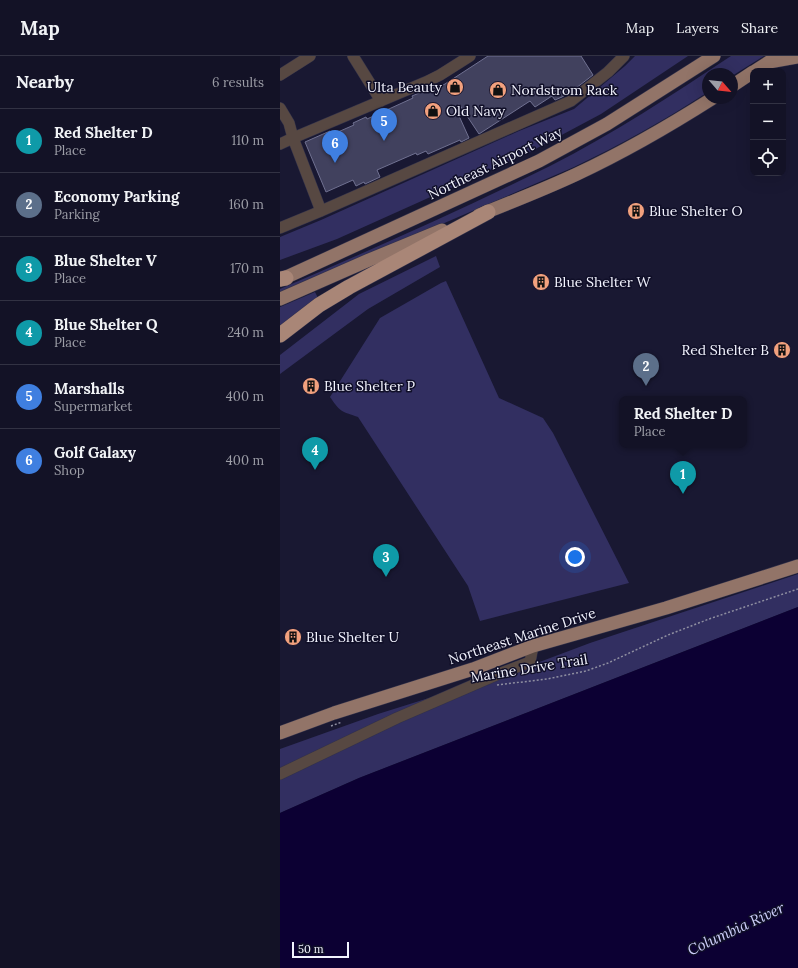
<!DOCTYPE html>
<html lang="en">
<head>
<meta charset="utf-8">
<style>
  :root { --surface:#131226; --page:#202032; --text:#f1f3f6; --muted:#9d9ea7; --line:#323243; --accent:#0b8043 }
  body { margin:0; font-family:Lora,serif; background:var(--page); color:var(--text) }
  .controls { position:absolute; right:12px; top:12px; display:grid; overflow:hidden; border-radius:8px; box-shadow:0 4px 16px #0002 }
  .controls button { width:36px; height:36px; display:grid; place-items:center; padding:0; border:0; border-bottom:1px solid var(--line); background:var(--surface); color:var(--text); font:20px sans-serif }
  .compass { position:absolute; left:422px; top:12px; width:36px; height:36px; border-radius:50%; background:var(--surface); box-shadow:0 4px 16px #0002; rotate:118deg }
  .scale { position:absolute; left:12px; bottom:10px; width:57px; box-sizing:border-box; padding-left:4px; border:2px solid #f2f3fe; border-top:0; font-size:11px; line-height:14px; white-space:nowrap; color:#f2f3fe; -webkit-text-stroke:3px #100f28; paint-order:stroke }
  .you { position:absolute; left:295px; top:501px; width:14px; height:14px; margin:-10px; border:3px solid #fff; border-radius:50%; background:#1a73e8; box-shadow:0 0 0 6px #1a73e833 }
  .badge { display:grid; place-items:center; width:26px; height:26px; border-radius:50%; background:var(--accent); color:#fff; font-size:13px; font-weight:700 }
  .pin { position:absolute; translate:-50% -33px; filter:drop-shadow(0 1px 2px #0008) }
  .pin::after { content:''; position:absolute; top:21px; width:14px; height:12px; background:inherit; clip-path:polygon(0 0,100% 0,50% 100%) }
  .popup { position:absolute; left:339px; top:340px; width:128px; height:52px; box-sizing:border-box; display:grid; place-content:center; border-radius:8px; background:var(--surface); filter:drop-shadow(0 1px 3px #0005); font-size:13px; white-space:nowrap; color:var(--muted) }
  .popup b { font-size:15px; color:var(--text) }
  .popup::after { content:''; position:absolute; left:50%; top:100%; margin-left:-8px; border:8px solid transparent; border-top-color:var(--surface) }
  .list { margin:0; padding:0; list-style:none }
  h2 { display:flex; justify-content:space-between; align-items:center; height:52px; margin:0; padding:0 16px; font-size:17px }
  h2 small { font-size:13px; font-weight:400; color:var(--muted) }
  .list li { display:grid; grid-template-columns:26px 1fr auto; gap:12px; align-items:center; box-sizing:border-box; height:64px; padding:0 16px; border-top:1px solid var(--line) }
  .list b { display:block; font-size:15px; white-space:nowrap }
  .list p { margin:0; font-size:13px; white-space:nowrap; color:var(--muted) }
  .list em { font-size:13px; font-style:normal; color:var(--muted) }
  .icon { flex:none; width:22px; height:22px; fill:none; stroke:currentColor; stroke-width:2; stroke-linecap:round; stroke-linejoin:round }
  .map { position:relative; flex:none; width:518px; height:912px; overflow:hidden }
  header { display:flex; align-items:center; gap:24px; box-sizing:border-box; height:56px; padding:0 20px; background:var(--surface); border-bottom:1px solid var(--line) }
  header strong { font-size:19px }
  nav { display:flex; gap:22px; margin-inline-start:auto; font-size:14px }
  main { display:flex }
  aside { flex:1; background:var(--surface) }
  .map>svg:first-child { display:block }
</style>
</head>
<body>
<header>
<strong>Map</strong>
<nav><a>Map</a><a>Layers</a><a>Share</a></nav>
</header>
<main>
<aside>
<h2>Nearby<small>6 results</small></h2>
<ul class="list">
<li><span class="badge" style="background:#0f9aa8">1</span><div><b>Red Shelter D</b><p>Place</p></div><em>110 m</em></li>
<li><span class="badge" style="background:#5c6f8a">2</span><div><b>Economy Parking</b><p>Parking</p></div><em>160 m</em></li>
<li><span class="badge" style="background:#0f9aa8">3</span><div><b>Blue Shelter V</b><p>Place</p></div><em>170 m</em></li>
<li><span class="badge" style="background:#0f9aa8">4</span><div><b>Blue Shelter Q</b><p>Place</p></div><em>240 m</em></li>
<li><span class="badge" style="background:#3f7fe0">5</span><div><b>Marshalls</b><p>Supermarket</p></div><em>400 m</em></li>
<li><span class="badge" style="background:#3f7fe0">6</span><div><b>Golf Galaxy</b><p>Shop</p></div><em>400 m</em></li>
</ul>
</aside>
<div class="map">
<svg width="518" height="912" viewBox="0 0 518 912">
  <rect width="100%" height="100%" fill="#191832"/>
  <path fill="#322f61" d="M 355,0 L 408,0 L 321,58 L 246,98 L 57,183 L 0,204 L 0,181 L 41,164 L 239,75 L 294,53 L 345,10 Z
    M 451,0 L 484,0 L 452,20 L 452,18 L 428,18 L 428,36 C 385,64 340,89 294,111 L 0,238 L 0,233 C 91,194 181,154 270,110 C 333,78 392,39 451,0 Z
    M 156,200 L 160,211 L 88,253 L 0,318 L 0,299 L 79,238 Z
    M 166,225 L 219,342 L 263,362 L 273,377 L 349,527 L 200,565 L 188,530 L 78,361 C 61,355 61,357 50,341 L 100,262 L 161,227 Z
    M 35,236 L 39,244 L 0,273 L 0,251 Z
    M 518,518 L 518,551 L 79,722 L 0,757 L 0,693 L 98,658 L 241,613 L 310,587 Z"/>
  <path fill="#0c0033" d="M 518,551 L 518,912 L 0,912 L 0,757 L 79,722 Z"/>
  <path fill="#41415e" stroke="#707191" d="M 208,0 L 301,0 L 313,19 L 296,32 L 282,41 L 275,44 L 272,40 L 255,51 L 250,45 L 199,78 L 179,48 L 175,51 L 189,82 L 181,86 L 180,84 L 148,98 L 146,95 L 137,99 L 136,97 L 97,114 L 100,121 L 85,128 L 84,126 L 76,130 L 73,124 L 46,136 L 25,86 L 50,75 L 51,79 L 74,69 L 73,67 L 86,61 L 87,63 L 133,42 L 132,40 L 156,30 L 157,32 L 165,28 Z"/>
  <g fill="none" stroke-linecap="round" stroke-linejoin="round">
    <g stroke="#33324a" stroke-width="12">
      <path id="minor" d="M 73,0 L 101,45
        M 0,19 L 30,0
        M 0,52 L 9,67 L 13,82 L 148,25 L 160,19 L 190,0
        M 0,88 L 13,82 L 41,155
        M 0,172 L 41,155 L 291,45 L 328,16 L 344,0
        M 0,718 L 117,662 L 221,617 L 250,606 L 253,590"/>
    </g>
    <g stroke="#33324a" stroke-width="14">
      <path id="major" d="M 489,6 L 518,1
        M 475,15 L 495,2
        M 452,30 L 473,16
        M 199,159 C 232,146 265,133 297,118 C 344,96 389,70 433,42
        M 0,224 L 259,105 L 327,68 L 434,0
        M 0,243 L 89,204 L 162,174
        M 0,677 L 54,657 L 193,613 L 253,590 L 386,552 L 518,510"/>
    </g>
    <g stroke="#33324a" stroke-width="16">
      <path id="highway" d="M 0,223 L 6,222
        M 0,279 L 39,249 L 69,231 L 208,156"/>
    </g>
    <path stroke="#8f8fa1" stroke-width="1.5" stroke-dasharray="2 2" stroke-linecap="butt" d="M 217,629 L 267,623 L 306,615 L 328,607 L 388,579 L 429,563 L 518,533
      M 51,670 L 62,666"/>
    <use href="#minor" stroke="#574842" stroke-width="11"/>
    <use href="#major" stroke="#927468" stroke-width="13"/>
    <use href="#highway" stroke="#a98677" stroke-width="15"/>
  </g>
  <defs>
    <g id="shop-disc" transform="scale(0.9)"><circle r="9.5" fill="#f2a17e" stroke="#100f28"/><path d="M-5-2.5h2.3a2.7 3.5 0 0 1 5.4 0H5L5.5 6h-11ZM-1.5-2.5h3a1.5 2.3 0 0 0-3 0Z" fill="#111"/></g>
    <g id="building-disc" transform="scale(0.9)"><circle r="9.5" fill="#f2a17e" stroke="#100f28"/><path d="M-4-6H4V6H1V3H-1V6H-4ZM-2.5-4.3h1.7v1.8h-1.7ZM.8-4.3h1.7v1.8H.8ZM-2.5-1h1.7V.8h-1.7ZM.8-1h1.7V.8H.8Z" fill="#111"/></g>
  </defs>
  <g fill-rule="evenodd">
    <use href="#shop-disc" x="175" y="31"/>
    <use href="#shop-disc" x="218" y="34"/>
    <use href="#shop-disc" x="153" y="55"/>
    <use href="#building-disc" x="356" y="155"/>
    <use href="#building-disc" x="261" y="226"/>
    <use href="#building-disc" x="502" y="294"/>
    <use href="#building-disc" x="31" y="330"/>
    <use href="#building-disc" x="13" y="581"/>
  </g>
  <g text-anchor="middle" stroke-width="3" stroke-linejoin="round" paint-order="stroke">
    <g font-size="14" fill="#f2f3fe" stroke="#100f28" text-anchor="start">
      <text x="162" y="36" text-anchor="end">Ulta Beauty</text>
      <text x="231" y="39">Nordstrom Rack</text>
      <text x="166" y="60">Old Navy</text>
      <text x="369" y="160">Blue Shelter O</text>
      <text x="274" y="231">Blue Shelter W</text>
      <text x="489" y="299" text-anchor="end">Red Shelter B</text>
      <text x="44" y="335">Blue Shelter P</text>
      <text x="26" y="586">Blue Shelter U</text>
    </g>
    <g font-size="14" fill="#f2f3fe" stroke="#100f28">
      <text transform="translate(215 107) rotate(-26)" y="5">Northeast Airport Way</text>
      <text transform="translate(242 580) rotate(-18)" y="5">Northeast Marine Drive</text>
      <text transform="translate(249 612) rotate(-9)" y="5">Marine Drive Trail</text>
    </g>
    <g font-size="15" font-style="italic" fill="#cccdf9" stroke="#100f28">
      <text transform="translate(456 873) rotate(-25)" y="5">Columbia River</text>
    </g>
  </g>
</svg>
<div class="controls">
<button>+</button>
<button>−</button>
<button><svg class="icon" aria-label="locate" viewBox="0 0 24 24"><circle cx="12" cy="12" r="6"/><path d="M12 2v4M12 18v4M2 12h4M18 12h4"/></svg></button>
</div>
<svg class="compass" viewBox="-18 -18 36 36"><path d="M0-13l5 13h-10z" fill="#e53935"/><path d="M0 13l5-13h-10z" fill="#9d9ea7"/></svg>
<div class="scale">50 m</div>
<div class="you"></div>
<div class="pin badge" style="left:403px;top:438px;background:#0f9aa8">1</div>
<div class="popup"><b>Red Shelter D</b>Place</div>
<div class="pin badge" style="left:366px;top:330px;background:#5c6f8a">2</div>
<div class="pin badge" style="left:106px;top:521px;background:#0f9aa8">3</div>
<div class="pin badge" style="left:35px;top:414px;background:#0f9aa8">4</div>
<div class="pin badge" style="left:104px;top:85px;background:#3f7fe0">5</div>
<div class="pin badge" style="left:55px;top:107px;background:#3f7fe0">6</div>
</div>
</main>
</body>
</html>
